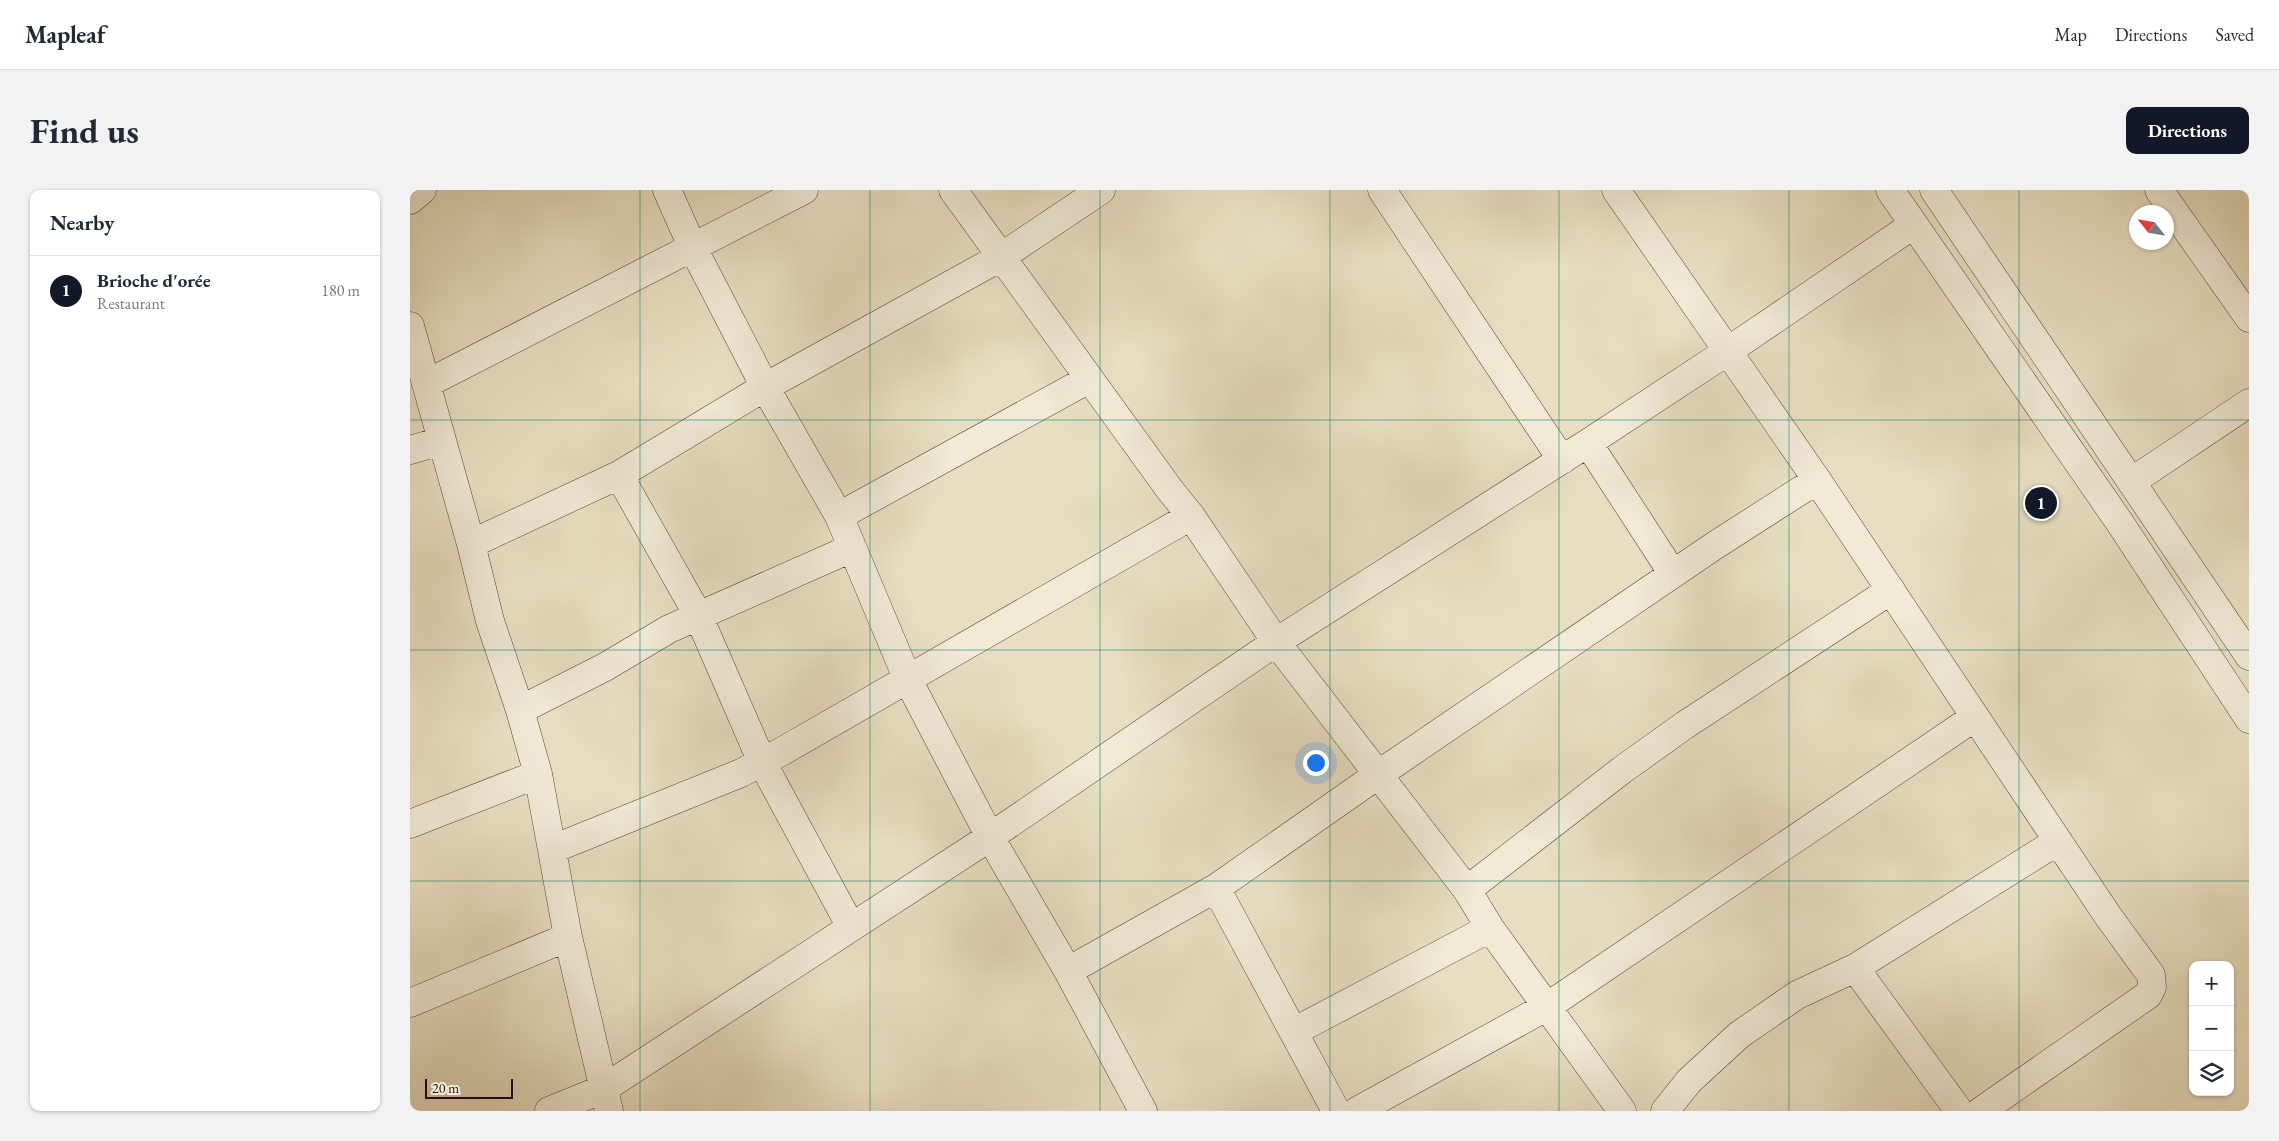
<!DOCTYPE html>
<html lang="en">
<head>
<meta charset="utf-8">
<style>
  :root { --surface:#fff; --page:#f2f2f3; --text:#1f2937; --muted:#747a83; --line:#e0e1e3; --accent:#111827 }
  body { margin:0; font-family:"EB Garamond",serif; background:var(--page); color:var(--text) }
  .controls { position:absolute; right:15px; bottom:15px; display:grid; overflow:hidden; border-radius:10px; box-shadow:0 1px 4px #0004 }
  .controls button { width:45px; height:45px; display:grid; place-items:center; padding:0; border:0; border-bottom:1px solid var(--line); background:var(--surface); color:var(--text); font:25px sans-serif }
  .compass { position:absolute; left:1719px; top:15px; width:45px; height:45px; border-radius:50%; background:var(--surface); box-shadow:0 1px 4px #0004; rotate:301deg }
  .scale { position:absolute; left:15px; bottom:12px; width:88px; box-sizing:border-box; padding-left:5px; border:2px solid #2b0d00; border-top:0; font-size:14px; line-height:18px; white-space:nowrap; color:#2b0d00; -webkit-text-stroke:4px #f0ead7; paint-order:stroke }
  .you { position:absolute; left:905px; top:572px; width:18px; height:18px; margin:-12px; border:4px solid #fff; border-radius:50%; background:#1a73e8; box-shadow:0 0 0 8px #1a73e833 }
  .badge { display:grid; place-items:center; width:32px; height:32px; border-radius:50%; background:var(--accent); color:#fff; font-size:16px; font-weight:700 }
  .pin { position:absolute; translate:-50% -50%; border:2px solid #fff; box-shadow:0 1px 5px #0006 }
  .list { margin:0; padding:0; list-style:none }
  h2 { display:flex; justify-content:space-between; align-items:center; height:65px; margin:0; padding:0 20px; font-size:21px }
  h2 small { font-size:16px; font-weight:400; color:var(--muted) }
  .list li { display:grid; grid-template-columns:32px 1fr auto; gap:15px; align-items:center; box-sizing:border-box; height:70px; padding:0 20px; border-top:1px solid var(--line) }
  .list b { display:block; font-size:19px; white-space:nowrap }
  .list p { margin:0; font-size:16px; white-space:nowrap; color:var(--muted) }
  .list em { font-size:16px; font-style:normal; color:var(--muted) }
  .icon { flex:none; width:28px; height:28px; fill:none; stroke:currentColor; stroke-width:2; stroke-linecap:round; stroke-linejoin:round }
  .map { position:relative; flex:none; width:1839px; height:921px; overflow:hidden; border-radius:10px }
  header { display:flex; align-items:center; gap:30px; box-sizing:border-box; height:70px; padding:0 25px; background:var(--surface); border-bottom:1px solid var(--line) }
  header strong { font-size:24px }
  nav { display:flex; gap:28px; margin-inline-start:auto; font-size:18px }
  .intro { display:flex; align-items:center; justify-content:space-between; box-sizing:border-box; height:120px; padding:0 30px }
  h1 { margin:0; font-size:35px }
  .button { padding:12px 22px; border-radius:10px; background:var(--accent); color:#fff; font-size:18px; font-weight:700 }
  main { display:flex; gap:30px; padding:0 30px }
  aside { flex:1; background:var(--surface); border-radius:10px; box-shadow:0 1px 4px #0004 }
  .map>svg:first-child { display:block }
</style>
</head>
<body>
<header>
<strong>Mapleaf</strong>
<nav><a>Map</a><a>Directions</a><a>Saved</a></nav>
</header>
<div class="intro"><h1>Find us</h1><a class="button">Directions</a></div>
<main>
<aside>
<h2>Nearby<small></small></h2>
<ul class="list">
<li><span class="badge">1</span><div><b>Brioche d'orée</b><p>Restaurant</p></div><em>180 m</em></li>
</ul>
</aside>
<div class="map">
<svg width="1839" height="921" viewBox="0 0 1839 921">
  <rect width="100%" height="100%" fill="#e8dfc2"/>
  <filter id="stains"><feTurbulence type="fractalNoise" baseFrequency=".004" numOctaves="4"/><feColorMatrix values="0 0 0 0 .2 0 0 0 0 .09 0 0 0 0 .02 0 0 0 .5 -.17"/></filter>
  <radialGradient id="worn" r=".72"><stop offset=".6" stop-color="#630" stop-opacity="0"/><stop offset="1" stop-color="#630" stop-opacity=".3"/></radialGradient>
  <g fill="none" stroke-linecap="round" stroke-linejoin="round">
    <g stroke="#5a4230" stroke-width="29">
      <path id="minor" d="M 257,0 L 282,56 L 355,197 L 429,326 L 498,490 L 580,647 L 658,781 L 733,921
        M 543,0 L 760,300 L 781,326 L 866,452 L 1057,700 L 1080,738 L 1212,921
        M 972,0 L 1152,270
        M 1206,0 L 1407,290 L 1698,726 L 1741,785 L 1742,797 L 1738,805 L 1571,921
        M 1480,0 L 1710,333 L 1839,529
        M 1524,0 L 1839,466
        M 1749,0 L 1839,128
        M 0,10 L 12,0
        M 0,136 L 61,354 L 80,431 L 110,520 L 128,584 L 158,747 L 199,921
        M 16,194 L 394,0
        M 1178,253 L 1263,384
        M 0,260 L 31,251
        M 209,285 L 288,425 L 352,572 L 441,737
        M 1721,292 L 1839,213
        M 429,326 L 679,189
        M 61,354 L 209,285 L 355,197 L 591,67 L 691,0
        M 110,520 L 195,477 L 259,439 L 442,358
        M 0,634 L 128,584
        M 143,659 L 331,583 L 371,562 L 781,326
        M 806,698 L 926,921
        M 1057,700 L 1212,580 L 1275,535 L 1481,400
        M 1445,778 L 1549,921
        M 658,781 L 806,698 L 969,584 L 1304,356 L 1407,290
        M 0,813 L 158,747
        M 885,841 L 1080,738
        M 139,921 L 193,899 L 580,647 L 866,452 L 1178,253 L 1318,161 L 1503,35
        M 947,921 L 1138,816 L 1565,527
        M 1255,921 L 1279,891 L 1329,845 L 1387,805 L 1445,778 L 1648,651"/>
    </g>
    <use href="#minor" stroke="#f0ead7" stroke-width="28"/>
  </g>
  <path fill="none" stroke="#0f766e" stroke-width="1" stroke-opacity="0.55" d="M 230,0 L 230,921M 460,0 L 460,921M 690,0 L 690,921M 920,0 L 920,921M 1149,0 L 1149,921M 1379,0 L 1379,921M 1609,0 L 1609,921M 0,230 L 1839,230M 0,460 L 1839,460M 0,691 L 1839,691"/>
  <rect width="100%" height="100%" filter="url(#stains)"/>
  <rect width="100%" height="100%" fill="url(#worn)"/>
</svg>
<div class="controls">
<button>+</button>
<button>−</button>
<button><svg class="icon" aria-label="layers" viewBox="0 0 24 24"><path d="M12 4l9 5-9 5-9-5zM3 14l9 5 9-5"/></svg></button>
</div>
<svg class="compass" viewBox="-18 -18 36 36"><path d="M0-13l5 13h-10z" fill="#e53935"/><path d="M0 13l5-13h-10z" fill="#747a83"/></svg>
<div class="scale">20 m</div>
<div class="you"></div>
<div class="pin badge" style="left:1631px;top:313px">1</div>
</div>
</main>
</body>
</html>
